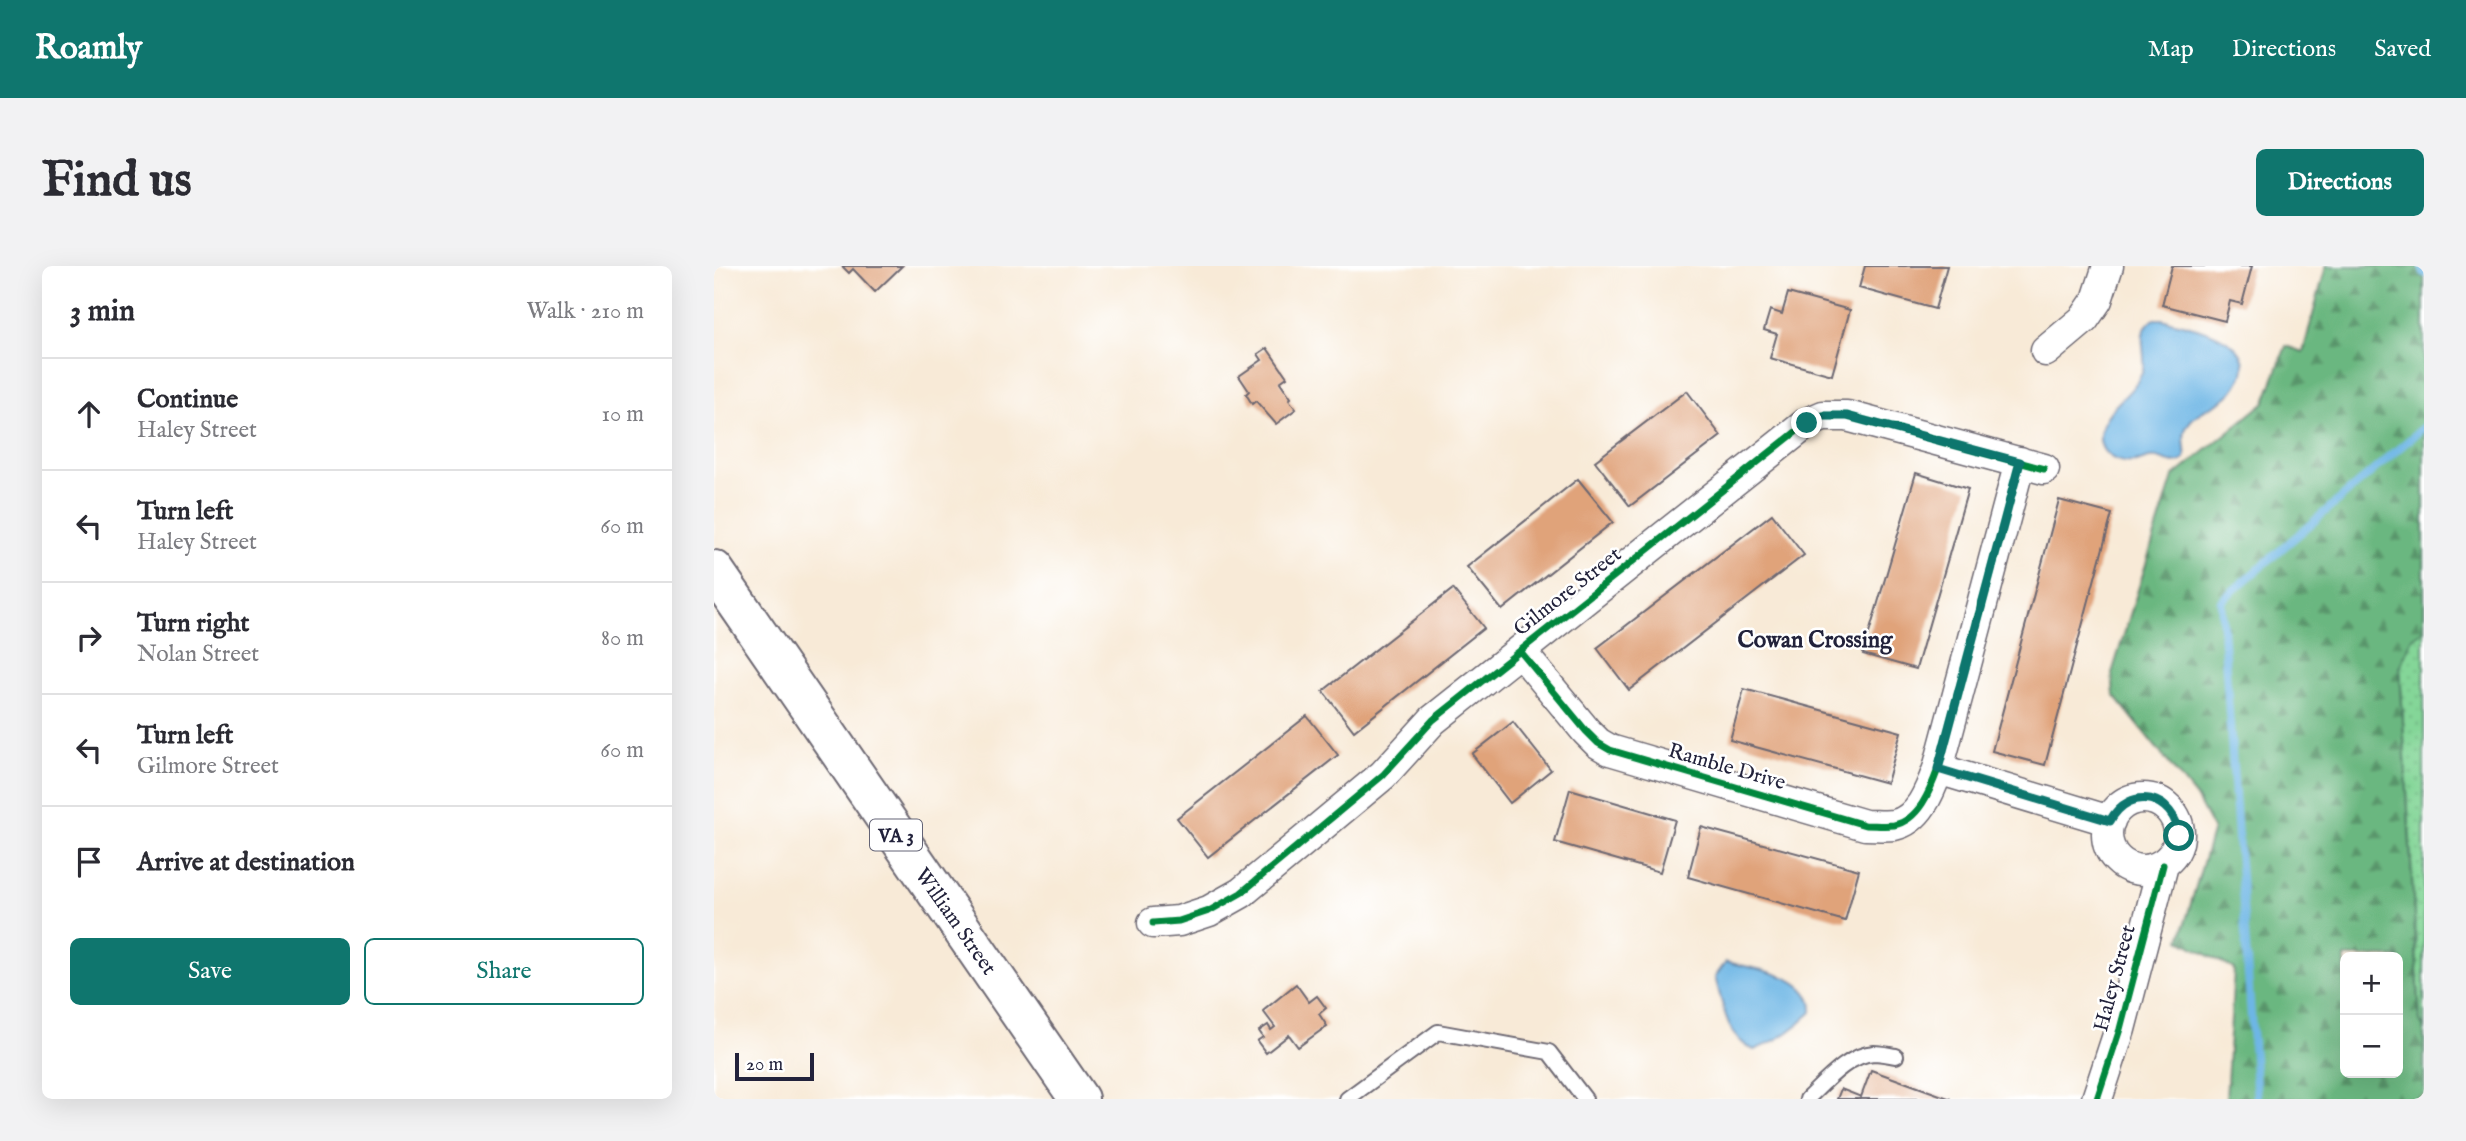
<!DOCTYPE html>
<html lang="en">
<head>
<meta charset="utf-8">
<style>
  :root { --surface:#fff; --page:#f2f2f3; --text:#2b2b33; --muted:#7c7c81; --line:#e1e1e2; --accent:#0f766e }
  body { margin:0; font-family:"IM FELL English",serif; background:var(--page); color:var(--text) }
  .controls { position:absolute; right:21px; bottom:21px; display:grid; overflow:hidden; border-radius:10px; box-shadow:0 7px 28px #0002 }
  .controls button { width:63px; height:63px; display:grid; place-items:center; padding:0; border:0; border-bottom:2px solid var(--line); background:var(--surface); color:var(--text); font:35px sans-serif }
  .scale { position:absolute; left:21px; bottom:18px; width:79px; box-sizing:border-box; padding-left:7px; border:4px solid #22223b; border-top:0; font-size:19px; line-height:24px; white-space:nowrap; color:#22223b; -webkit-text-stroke:5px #fff; paint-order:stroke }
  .stop { position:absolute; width:21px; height:21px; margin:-16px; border:5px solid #0f766e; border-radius:50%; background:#fff }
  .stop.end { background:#0f766e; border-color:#fff; box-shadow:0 2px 7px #0008 }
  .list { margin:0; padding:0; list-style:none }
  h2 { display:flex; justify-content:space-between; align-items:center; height:91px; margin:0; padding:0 28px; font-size:30px }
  h2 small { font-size:23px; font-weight:400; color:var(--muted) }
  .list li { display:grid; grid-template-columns:46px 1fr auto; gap:21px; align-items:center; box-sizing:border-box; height:112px; padding:0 28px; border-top:2px solid var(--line) }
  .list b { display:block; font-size:26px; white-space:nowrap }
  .list p { margin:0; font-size:23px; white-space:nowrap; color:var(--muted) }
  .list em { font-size:23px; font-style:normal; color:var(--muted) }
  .actions { display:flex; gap:14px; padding:21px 28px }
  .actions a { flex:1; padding:16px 0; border:2px solid var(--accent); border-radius:10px; text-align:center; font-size:24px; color:var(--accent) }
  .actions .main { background:var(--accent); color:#fff }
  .icon { flex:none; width:38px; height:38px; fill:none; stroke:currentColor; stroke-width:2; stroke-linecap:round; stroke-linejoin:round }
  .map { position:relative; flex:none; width:1710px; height:833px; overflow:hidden; border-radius:10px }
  header { display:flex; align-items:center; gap:42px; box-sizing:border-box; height:98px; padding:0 35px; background:var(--accent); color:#fff }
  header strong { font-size:33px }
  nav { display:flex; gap:38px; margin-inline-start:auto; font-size:24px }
  .intro { display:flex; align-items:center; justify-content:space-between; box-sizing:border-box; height:168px; padding:0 42px }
  h1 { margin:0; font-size:49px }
  .button { padding:18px 32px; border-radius:10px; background:var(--accent); color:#fff; font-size:24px; font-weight:700 }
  main { display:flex; gap:42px; padding:0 42px }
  aside { flex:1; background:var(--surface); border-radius:10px; box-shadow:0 7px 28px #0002 }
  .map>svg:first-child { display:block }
</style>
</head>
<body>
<header>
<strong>Roamly</strong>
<nav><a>Map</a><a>Directions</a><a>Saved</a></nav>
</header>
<div class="intro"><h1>Find us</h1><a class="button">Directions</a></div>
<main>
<aside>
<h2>3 min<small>Walk · 210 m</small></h2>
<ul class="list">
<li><svg class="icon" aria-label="ahead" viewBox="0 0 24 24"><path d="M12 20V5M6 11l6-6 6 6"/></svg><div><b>Continue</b><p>Haley Street</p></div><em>10 m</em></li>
<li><svg class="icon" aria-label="left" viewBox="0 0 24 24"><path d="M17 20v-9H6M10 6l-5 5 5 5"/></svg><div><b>Turn left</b><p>Haley Street</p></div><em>60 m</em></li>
<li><svg class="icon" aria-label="right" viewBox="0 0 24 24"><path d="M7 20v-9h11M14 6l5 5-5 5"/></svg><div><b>Turn right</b><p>Nolan Street</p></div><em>80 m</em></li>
<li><svg class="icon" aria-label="left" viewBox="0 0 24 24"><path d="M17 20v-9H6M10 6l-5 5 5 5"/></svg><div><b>Turn left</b><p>Gilmore Street</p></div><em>60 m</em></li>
<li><svg class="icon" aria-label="arrive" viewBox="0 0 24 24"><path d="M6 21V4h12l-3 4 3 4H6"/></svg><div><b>Arrive at destination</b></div></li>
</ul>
<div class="actions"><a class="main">Save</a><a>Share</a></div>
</aside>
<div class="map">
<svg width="1710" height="833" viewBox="0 0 1710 833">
  <defs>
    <pattern id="grass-dots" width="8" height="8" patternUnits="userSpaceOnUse" patternTransform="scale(1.75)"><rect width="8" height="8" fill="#84d698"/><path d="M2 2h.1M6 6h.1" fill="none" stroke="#72b784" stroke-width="1.8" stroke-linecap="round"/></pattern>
    <pattern id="forest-firs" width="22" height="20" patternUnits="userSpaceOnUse" patternTransform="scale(1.75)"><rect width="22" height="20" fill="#6bb780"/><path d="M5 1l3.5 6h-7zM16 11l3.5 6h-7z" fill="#58946a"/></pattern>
  </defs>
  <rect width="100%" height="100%" fill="#fff"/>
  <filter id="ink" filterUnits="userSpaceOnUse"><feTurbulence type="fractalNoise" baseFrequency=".0143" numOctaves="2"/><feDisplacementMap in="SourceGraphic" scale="14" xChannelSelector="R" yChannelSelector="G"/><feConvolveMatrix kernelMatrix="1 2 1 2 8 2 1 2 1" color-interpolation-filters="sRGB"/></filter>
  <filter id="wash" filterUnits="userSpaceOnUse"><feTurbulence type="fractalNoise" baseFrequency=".00686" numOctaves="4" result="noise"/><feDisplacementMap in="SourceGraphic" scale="28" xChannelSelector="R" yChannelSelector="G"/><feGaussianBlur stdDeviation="1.57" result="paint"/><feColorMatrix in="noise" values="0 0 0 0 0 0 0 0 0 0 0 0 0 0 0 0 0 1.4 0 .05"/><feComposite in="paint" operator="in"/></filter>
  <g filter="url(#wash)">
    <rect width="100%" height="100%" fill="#f8ead7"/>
    <path fill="url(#grass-dots)" stroke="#537c6a" stroke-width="2" d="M 1710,364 L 1710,762 L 1706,756 L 1686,401 L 1699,372 Z"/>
    <path fill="url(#forest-firs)" stroke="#466c5e" stroke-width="2" fill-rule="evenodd" d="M 1612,0 L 1710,0 L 1710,364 L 1699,372 L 1686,402 L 1706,756 L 1710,762 L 1710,828 L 1702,833 L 1512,833 L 1520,703 L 1466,674 L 1499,563 L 1482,531 L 1400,429 L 1398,407 L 1459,211 L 1551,136 L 1572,80 L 1589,86 ZM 1631,691 L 1684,691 L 1684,807 L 1631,807 Z"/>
    <path fill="#6db6e5" stroke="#486c90" stroke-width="2" d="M 1440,53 L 1448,53 C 1472,59 1539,71 1529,107 C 1526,115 1521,124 1514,130 C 1500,142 1481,144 1472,162 C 1467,171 1473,182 1471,193 C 1457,204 1447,187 1432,193 C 1406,204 1376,187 1389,158 C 1397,138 1420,127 1428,107 C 1436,88 1418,67 1440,53 Z
      M 1012,696 C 1040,703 1100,708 1098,746 C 1082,762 1061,776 1040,784 C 1012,773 1009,737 1001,711 Z"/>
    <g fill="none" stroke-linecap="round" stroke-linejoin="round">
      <path stroke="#6db6e5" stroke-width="8" d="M 1708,0 L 1710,7
        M 1543,833 L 1507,335 L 1710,161"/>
    </g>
    <g id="blocks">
      <path fill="#e0a37a" d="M 128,0 L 188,0 L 161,26 L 139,3 L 135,7 Z
        M 1151,0 L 1233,0 L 1221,43 L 1145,22 Z
        M 1458,0 L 1538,0 L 1528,38 L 1516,35 L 1511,55 L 1448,39 Z
        M 1074,27 L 1136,44 L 1118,109 L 1056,92 L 1063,68 L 1050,64 L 1056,44 L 1068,48 Z
        M 553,82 L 573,111 L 566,116 L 577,132 L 575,134 L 582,143 L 562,158 L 542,135 L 538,138 L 532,128 L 535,125 L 525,110 L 548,94 L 544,88 Z
        M 973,125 L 1007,170 L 916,240 L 881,195 Z
        M 1202,207 L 1254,223 L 1202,403 L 1149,388 Z
        M 864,213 L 899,256 L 788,344 L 753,301 Z
        M 1345,234 L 1398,248 L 1331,499 L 1278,485 Z
        M 1058,248 L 1090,289 L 915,424 L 883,382 Z
        M 739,323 L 770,362 L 640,465 L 609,425 Z
        M 1030,423 L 1187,466 L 1173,517 L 1016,474 Z
        M 593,450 L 624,489 L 494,591 L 463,552 Z
        M 799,456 L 837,504 L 796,537 L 758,488 Z
        M 856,523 L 961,554 L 946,606 L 841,576 Z
        M 987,561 L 1145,604 L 1131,655 L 974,611 Z
        M 582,718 L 595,736 L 603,730 L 612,742 L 605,748 L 613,760 L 584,781 L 575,769 L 552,787 L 543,775 L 549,771 L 545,765 L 554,759 L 557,764 L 561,761 L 549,745 Z
        M 1157,804 L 1237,833 L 1123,833 L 1127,823 L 1147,831 Z"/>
    </g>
  </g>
  <g filter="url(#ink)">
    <use href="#blocks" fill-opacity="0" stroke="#6d6872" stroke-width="2"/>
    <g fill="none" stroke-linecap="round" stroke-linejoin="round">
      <g stroke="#6d6872" stroke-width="18">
        <path id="lane" d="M 633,833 L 724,766 L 835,786 L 871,833
          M 1093,833 C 1110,817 1135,788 1160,787 C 1167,787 1175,789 1182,790"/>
      </g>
      <g stroke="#6d6872" stroke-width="33">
        <path id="street" d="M 1332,85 L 1370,53 L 1383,34 L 1394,0
          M 806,385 L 872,465 L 884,477 L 896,484 L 1151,559 C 1161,559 1171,560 1180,559 C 1205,554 1216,525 1224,503 L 1306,196
          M 1224,503 L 1396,555
          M1393 568a36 36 0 1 1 72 0a36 36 0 1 1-72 0Z
          M 439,657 L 465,655 L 495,645 L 527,627 L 669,509 L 719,454 L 1093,157 L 1109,150 L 1133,150 L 1330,203
          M 1383,833 L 1406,763 L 1449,599"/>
      </g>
      <g stroke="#6d6872" stroke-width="42">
        <path id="highway" d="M 0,304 L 365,833"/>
      </g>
      <use href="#lane" stroke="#fff" stroke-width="14"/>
      <use href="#street" stroke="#fff" stroke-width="30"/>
      <use href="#highway" stroke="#fff" stroke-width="38"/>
      <g stroke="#fff" stroke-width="11">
        <path id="cycleway" d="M 806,385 L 872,465 L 884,477 L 896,484 L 1151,559 C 1161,559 1171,560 1180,559 C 1205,554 1216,525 1224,503 L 1306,196
          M 439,657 L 465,655 L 495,645 L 527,627 L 669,509 L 719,454 L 1093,157 L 1109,150 L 1133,150 L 1330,203
          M 1383,833 L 1406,763 L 1449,599"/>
      </g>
      <use href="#cycleway" stroke="#00873e" stroke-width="7"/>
    </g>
  </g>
  <g fill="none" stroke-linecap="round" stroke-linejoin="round" filter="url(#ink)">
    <path stroke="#0f766e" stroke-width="9" d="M 1093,157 L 1109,150 L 1133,150 L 1306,196 L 1224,503 L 1396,555 C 1416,518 1461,529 1465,570"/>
  </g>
  <g text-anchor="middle" stroke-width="5" stroke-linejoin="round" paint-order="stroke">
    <rect fill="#fff" stroke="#646476" stroke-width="2" x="156" y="553.5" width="52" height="31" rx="5"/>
    <g font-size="19" font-weight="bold" fill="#22223b">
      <text x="182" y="576">VA 3</text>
    </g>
    <g font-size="21" fill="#22223b" stroke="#fff">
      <text transform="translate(853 325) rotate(-38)" y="7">Gilmore Street</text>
      <text transform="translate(1013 500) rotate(16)" y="7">Ramble Drive</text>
      <text transform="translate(242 655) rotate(55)" y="7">William Street</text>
      <text transform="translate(1400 712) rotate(-75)" y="7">Haley Street</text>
    </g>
    <g font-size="23" font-weight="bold" fill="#22223b" stroke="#fff">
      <text x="1101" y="381">Cowan Crossing</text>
    </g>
  </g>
</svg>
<div class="controls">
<button>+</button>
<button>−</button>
</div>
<div class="scale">20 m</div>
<div class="stop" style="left:1465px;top:570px"></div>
<div class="stop end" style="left:1093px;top:157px"></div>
</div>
</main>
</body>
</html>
